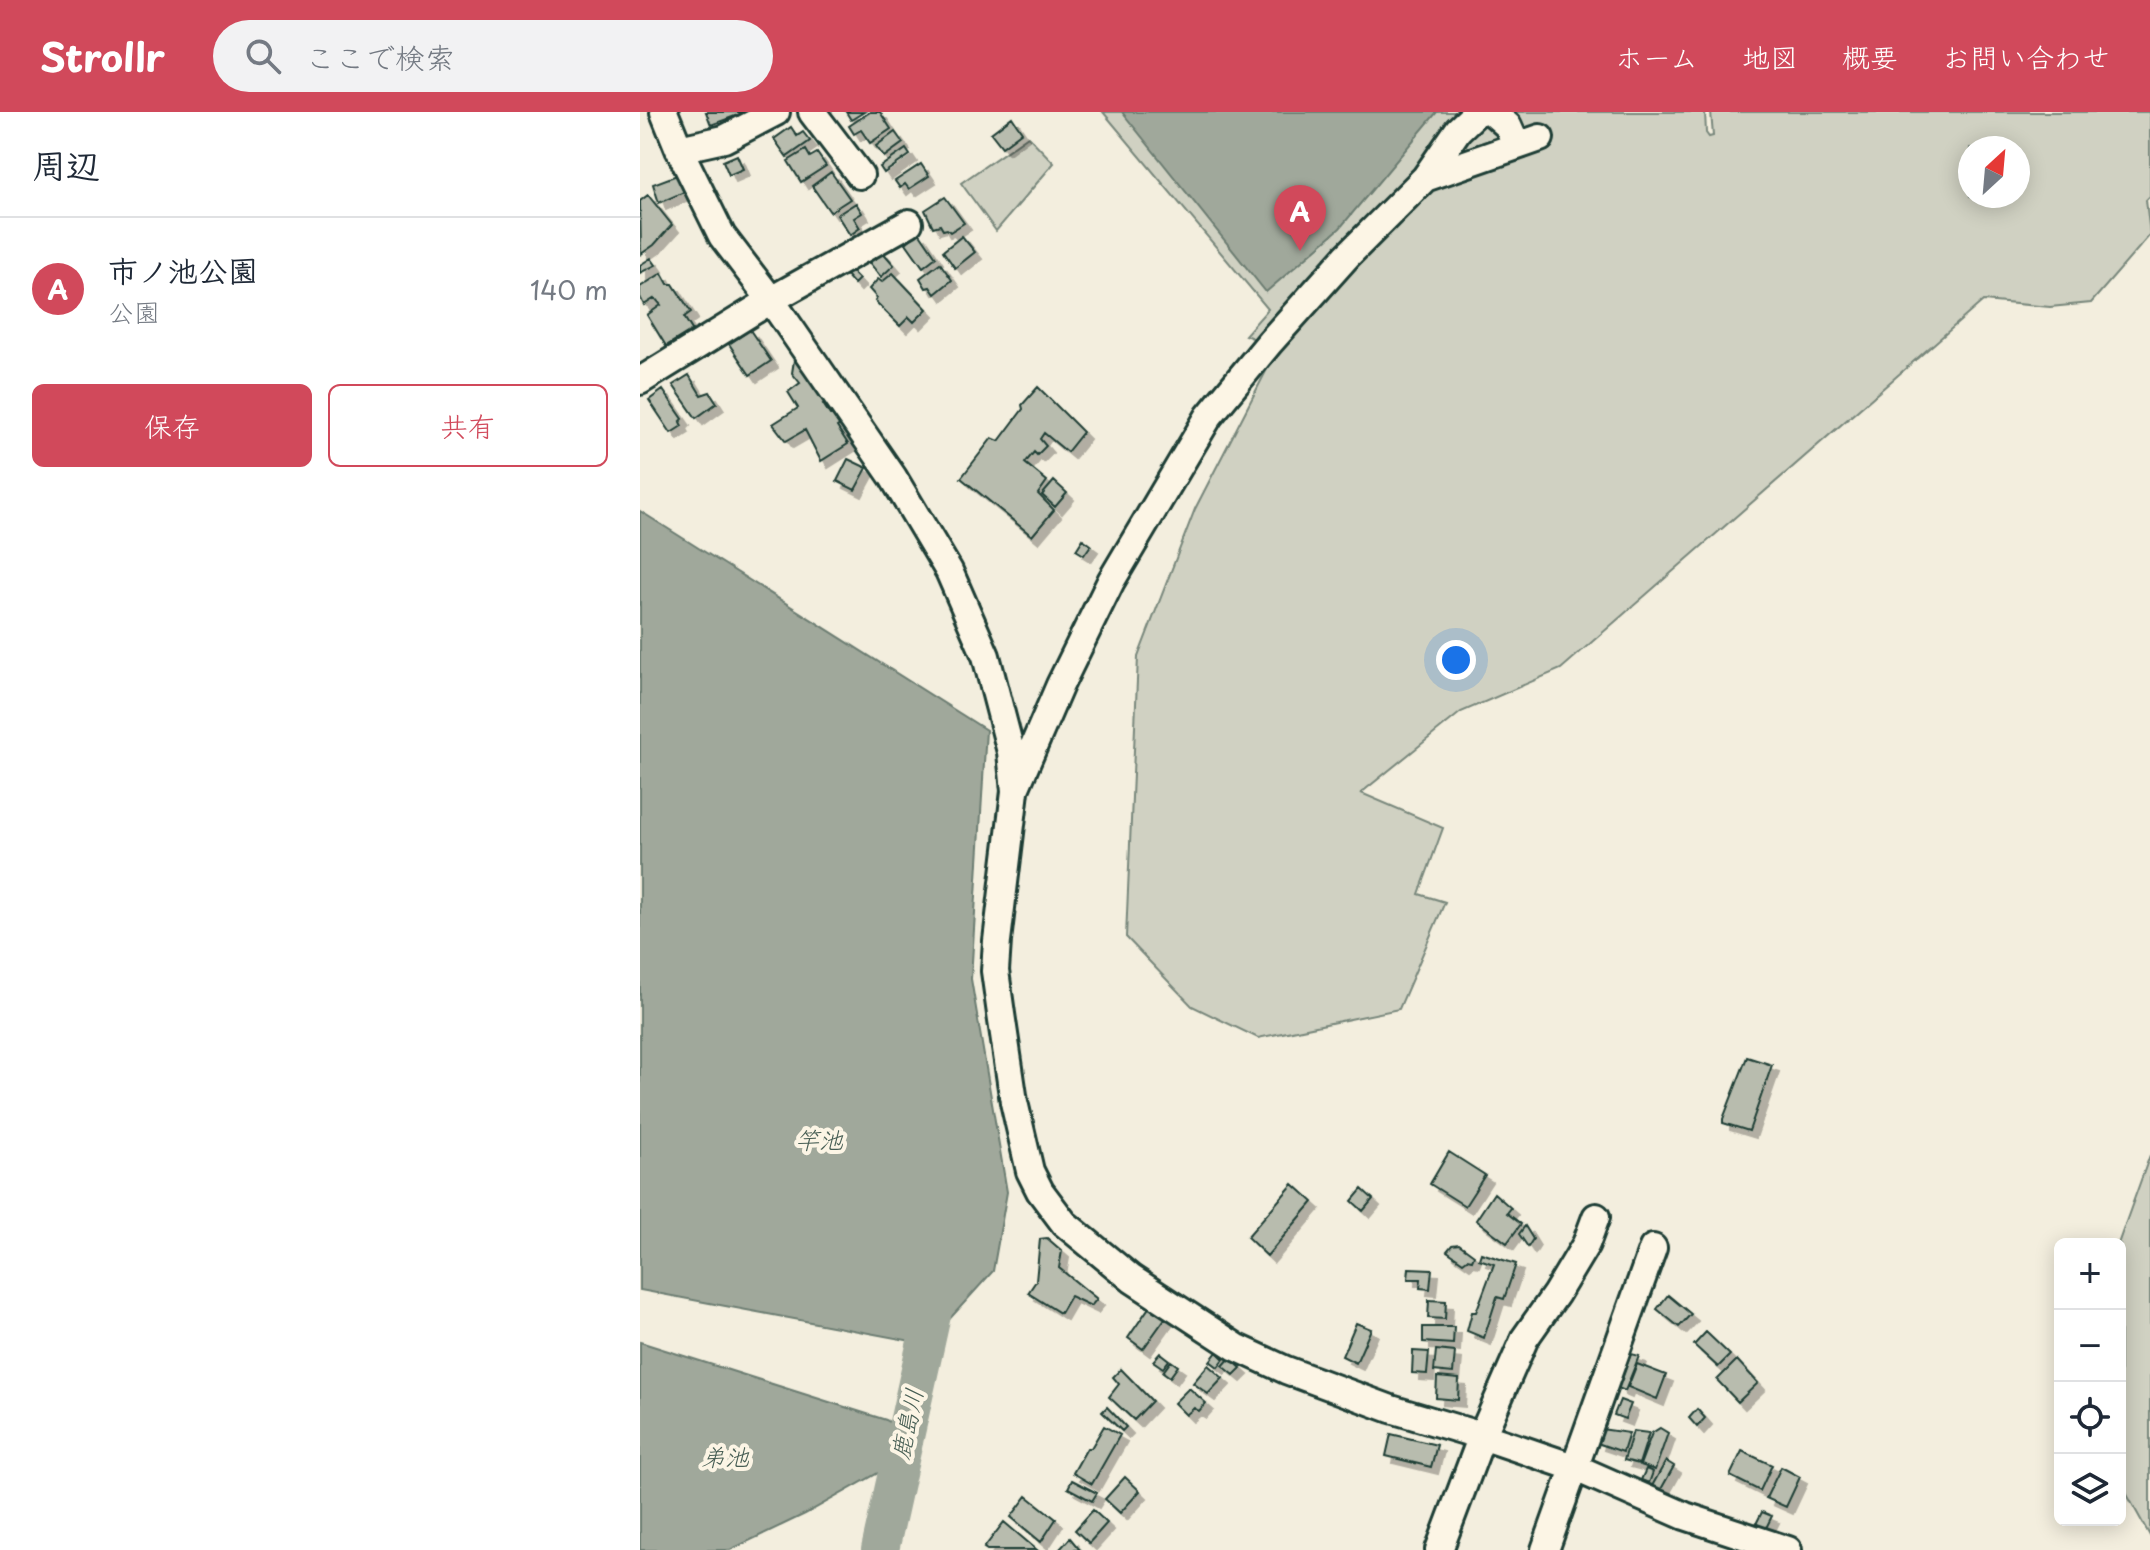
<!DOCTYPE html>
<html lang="ja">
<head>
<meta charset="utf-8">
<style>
  :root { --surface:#fff; --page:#f2f2f3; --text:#1f2937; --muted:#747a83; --line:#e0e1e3; --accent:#d1495b }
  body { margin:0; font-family:"Playpen Sans","Klee One",sans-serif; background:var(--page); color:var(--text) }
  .controls { position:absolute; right:24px; bottom:24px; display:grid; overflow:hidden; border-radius:12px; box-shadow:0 4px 20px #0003 }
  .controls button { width:72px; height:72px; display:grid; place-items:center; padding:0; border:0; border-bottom:2px solid var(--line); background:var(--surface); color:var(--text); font:40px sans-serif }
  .compass { position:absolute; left:1318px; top:24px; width:72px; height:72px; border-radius:50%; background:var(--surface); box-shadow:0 4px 20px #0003; rotate:26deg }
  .you { position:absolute; left:816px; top:548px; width:28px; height:28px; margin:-20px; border:6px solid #fff; border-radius:50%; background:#1a73e8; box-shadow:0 0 0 12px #1a73e833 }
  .badge { display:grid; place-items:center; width:52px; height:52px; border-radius:50%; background:var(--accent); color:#fff; font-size:26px; font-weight:700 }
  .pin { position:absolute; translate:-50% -66px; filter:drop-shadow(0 2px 4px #0008) }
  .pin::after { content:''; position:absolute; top:42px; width:28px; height:24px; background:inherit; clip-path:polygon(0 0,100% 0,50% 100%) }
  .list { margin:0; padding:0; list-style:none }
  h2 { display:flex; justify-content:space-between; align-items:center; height:104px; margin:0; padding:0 32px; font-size:34px }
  h2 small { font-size:26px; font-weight:400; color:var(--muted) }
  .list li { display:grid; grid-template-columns:52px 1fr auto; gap:24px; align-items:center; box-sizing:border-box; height:144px; padding:0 32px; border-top:2px solid var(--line) }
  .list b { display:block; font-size:30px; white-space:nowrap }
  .list p { margin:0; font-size:26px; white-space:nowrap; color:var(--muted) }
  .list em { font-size:26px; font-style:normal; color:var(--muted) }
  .actions { display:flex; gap:16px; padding:24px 32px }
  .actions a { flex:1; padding:18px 0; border:2px solid var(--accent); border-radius:12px; text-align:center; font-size:28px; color:var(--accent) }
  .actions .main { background:var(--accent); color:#fff }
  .icon { flex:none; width:44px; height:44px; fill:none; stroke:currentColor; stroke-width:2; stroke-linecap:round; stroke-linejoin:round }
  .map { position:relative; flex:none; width:1510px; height:1438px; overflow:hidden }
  header { display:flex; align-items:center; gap:48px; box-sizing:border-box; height:112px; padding:0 40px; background:var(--accent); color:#fff }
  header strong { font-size:38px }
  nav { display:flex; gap:44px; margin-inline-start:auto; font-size:28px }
  .search { width:560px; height:72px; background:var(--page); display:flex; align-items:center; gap:20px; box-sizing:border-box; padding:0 28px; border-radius:44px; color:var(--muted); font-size:30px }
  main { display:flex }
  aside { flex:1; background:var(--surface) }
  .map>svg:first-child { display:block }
</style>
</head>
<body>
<header>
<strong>Strollr</strong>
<div class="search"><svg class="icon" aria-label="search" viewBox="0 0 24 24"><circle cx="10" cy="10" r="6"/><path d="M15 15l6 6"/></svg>ここで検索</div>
<nav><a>ホーム</a><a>地図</a><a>概要</a><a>お問い合わせ</a></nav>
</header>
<main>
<aside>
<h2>周辺<small></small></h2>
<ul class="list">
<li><span class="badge">A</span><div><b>市ノ池公園</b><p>公園</p></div><em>140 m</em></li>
</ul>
<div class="actions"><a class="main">保存</a><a>共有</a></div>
</aside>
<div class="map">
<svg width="1510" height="1438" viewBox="0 0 1510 1438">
  <defs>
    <filter id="shadow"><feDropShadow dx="7" dy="7" stdDeviation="0" flood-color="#0004"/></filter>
  </defs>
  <rect width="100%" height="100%" fill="#f3eede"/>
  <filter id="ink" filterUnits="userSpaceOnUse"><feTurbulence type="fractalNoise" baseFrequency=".0125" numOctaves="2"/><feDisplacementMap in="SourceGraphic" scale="16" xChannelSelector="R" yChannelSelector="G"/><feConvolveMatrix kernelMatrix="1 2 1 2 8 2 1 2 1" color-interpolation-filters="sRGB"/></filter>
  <g filter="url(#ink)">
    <path fill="#d0d1c2" stroke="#78877b" stroke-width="2" fill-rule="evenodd" d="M 463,0 L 1065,0 L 1066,21 L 1069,25 L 1073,24 L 1071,0 L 1510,0 L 1510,84 L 1506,88 L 1510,123 L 1451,191 L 1410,195 L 1343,189 L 921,557 L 821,600 L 721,681 L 803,716 L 779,782 L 805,790 L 759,897 L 618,926 L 552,894 L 486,825 L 498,545 L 555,397 L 638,236 L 605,223 L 628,197 ZM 1330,36 L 1378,36 L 1378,84 L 1330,84 Z
      M 388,24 L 414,51 L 356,119 L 321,71 Z
      M 1510,1043 L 1510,1424 L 1480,1370 L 1480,1132 L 1478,1132 Z"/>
    <path fill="#a0a89b" stroke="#6c7d72" stroke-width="2" d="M 482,0 L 797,0 L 700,116 L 626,180 Z
      M 0,399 L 346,618 L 331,867 L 367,1080 L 353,1159 L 287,1232 L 0,1178 Z
      M 0,1230 L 246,1308 L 259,1316 L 252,1353 L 165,1402 L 90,1438 L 0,1438 Z"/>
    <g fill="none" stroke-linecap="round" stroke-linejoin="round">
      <path stroke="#a0a89b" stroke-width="38" d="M 240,1438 L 296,1185"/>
    </g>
    <path fill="#b8bcae" stroke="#1f3d34" stroke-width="2" filter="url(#shadow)" d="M 66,0 L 106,0 L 71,13 Z
      M 206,0 L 224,0 L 211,8 Z
      M 230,0 L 240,0 L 251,17 L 230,31 L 221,18 L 214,22 L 209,14 Z
      M 372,5 L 382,20 L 362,35 L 351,21 Z
      M 151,15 L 157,24 L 163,20 L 170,29 L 147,45 L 134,27 Z
      M 255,20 L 263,31 L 244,45 L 236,34 Z
      M 266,37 L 270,43 L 244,61 L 240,55 Z
      M 166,38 L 170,45 L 177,41 L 186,54 L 161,70 L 148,49 Z
      M 97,43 L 103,57 L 89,63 L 83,49 Z
      M 281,52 L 289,64 L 269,77 L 265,72 L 260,76 L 255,69 Z
      M 191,60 L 210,87 L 190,100 L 172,74 Z
      M 37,63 L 44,80 L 19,91 L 13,72 Z
      M 8,83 L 32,113 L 14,133 L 1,142 L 0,89 Z
      M 305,85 L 324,111 L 310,120 L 307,117 L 303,118 L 300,113 L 293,115 L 285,98 Z
      M 216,91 L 222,101 L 214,106 L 220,116 L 210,123 L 197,103 Z
      M 279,120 L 296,145 L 283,155 L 266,131 Z
      M 322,124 L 335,140 L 315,156 L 303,139 Z
      M 241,138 L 254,153 L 241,165 L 229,150 Z
      M 11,146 L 16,153 L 0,161 L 0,153 Z
      M 300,151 L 312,168 L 295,182 L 290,175 L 286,176 L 280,166 Z
      M 209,157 L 219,167 L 214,172 L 205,162 Z
      M 22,161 L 28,172 L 33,172 L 51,200 L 44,205 L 52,218 L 26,234 L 7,203 L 21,193 L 15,186 L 4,193 L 0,185 L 0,175 Z
      M 253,161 L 287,197 L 274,210 L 269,205 L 260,214 L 235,189 L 237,186 L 229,177 L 238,167 L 242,170 Z
      M 110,218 L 131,249 L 110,263 L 89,232 Z
      M 160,245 L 171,263 L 169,267 L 185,291 L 183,292 L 190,303 L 194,303 L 201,312 L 197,315 L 208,332 L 181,349 L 165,318 L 146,329 L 133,312 L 158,296 L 148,280 L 160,271 L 152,261 L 154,248 Z
      M 49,263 L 61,283 L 70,280 L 77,291 L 56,306 L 33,273 Z
      M 398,275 L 443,320 L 427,340 L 404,321 L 400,327 L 406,334 L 397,343 L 394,340 L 385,351 L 407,369 L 398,382 L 414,398 L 392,424 L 321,366 L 352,326 L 359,329 L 383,297 L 382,293 Z
      M 23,278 L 43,307 L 40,310 L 42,314 L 31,321 L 9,288 Z
      M 208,347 L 227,356 L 215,378 L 197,369 Z
      M 414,369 L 427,381 L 415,395 L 402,383 Z
      M 443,427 L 451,433 L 444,443 L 436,438 Z
      M 1107,945 L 1132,953 L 1109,1019 L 1083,1011 L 1083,1007 Z
      M 809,1040 L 845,1063 L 825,1094 L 790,1072 Z
      M 653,1072 L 673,1090 L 627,1144 L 607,1125 Z
      M 722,1077 L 733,1087 L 723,1099 L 712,1089 Z
      M 854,1081 L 871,1096 L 867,1101 L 881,1112 L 867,1131 L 836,1108 Z
      M 885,1114 L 893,1127 L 888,1135 L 879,1122 Z
      M 407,1126 L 422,1139 L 419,1156 L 457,1187 L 451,1194 L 430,1184 L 420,1201 L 388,1181 L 396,1169 L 400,1127 Z
      M 819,1132 L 834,1143 L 832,1148 L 827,1147 L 823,1150 L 807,1139 L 812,1133 Z
      M 841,1141 L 876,1152 L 864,1187 L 857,1185 L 844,1226 L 827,1219 L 832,1200 L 836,1200 L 854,1152 L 839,1147 Z
      M 769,1156 L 792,1157 L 790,1177 L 780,1176 L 781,1167 L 768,1167 Z
      M 1028,1183 L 1051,1202 L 1039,1215 L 1017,1197 Z
      M 789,1188 L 806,1189 L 805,1207 L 788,1206 Z
      M 510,1194 L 526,1205 L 503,1237 L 488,1226 Z
      M 716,1211 L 731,1217 L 716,1251 L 702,1244 Z
      M 783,1215 L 814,1215 L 813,1232 L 783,1230 Z
      M 1066,1220 L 1090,1243 L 1078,1255 L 1054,1233 Z
      M 796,1238 L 815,1240 L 813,1261 L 794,1259 Z
      M 773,1239 L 789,1240 L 787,1262 L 772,1261 Z
      M 577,1240 L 584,1247 L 578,1255 L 570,1249 Z
      M 520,1241 L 529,1248 L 523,1256 L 513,1249 Z
      M 991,1242 L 999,1244 L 985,1279 L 978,1276 Z
      M 590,1246 L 601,1256 L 594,1263 L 583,1254 Z
      M 1097,1248 L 1118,1271 L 1098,1290 L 1077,1268 Z
      M 531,1249 L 538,1254 L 530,1265 L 523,1260 Z
      M 997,1252 L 1026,1263 L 1017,1287 L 988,1275 Z
      M 568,1253 L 583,1266 L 568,1282 L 553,1271 Z
      M 481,1257 L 512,1289 L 494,1308 L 469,1285 L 479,1272 L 473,1265 Z
      M 797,1265 L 819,1267 L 818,1288 L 796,1286 Z
      M 549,1276 L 566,1291 L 559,1299 L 554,1296 L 546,1303 L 534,1291 Z
      M 980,1288 L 991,1292 L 985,1307 L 974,1303 Z
      M 467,1295 L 486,1315 L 482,1319 L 462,1300 Z
      M 1057,1297 L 1065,1306 L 1057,1315 L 1049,1306 Z
      M 464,1314 L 480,1323 L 452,1372 L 433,1361 L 447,1336 L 451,1336 Z
      M 1020,1316 L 1028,1321 L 1015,1358 L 1000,1353 L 1012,1321 Z
      M 961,1317 L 989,1321 L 983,1340 L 957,1331 Z
      M 993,1319 L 1009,1321 L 999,1352 L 984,1348 Z
      M 751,1322 L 797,1333 L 791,1355 L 746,1344 Z
      M 1102,1339 L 1132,1353 L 1120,1379 L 1090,1364 Z
      M 1026,1349 L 1034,1354 L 1020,1379 L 1012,1374 Z
      M 1141,1355 L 1160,1365 L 1146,1395 L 1126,1386 Z
      M 1006,1357 L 1013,1360 L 1009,1371 L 1001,1368 Z
      M 485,1365 L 500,1379 L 480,1401 L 465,1387 Z
      M 432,1368 L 457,1381 L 452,1389 L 428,1376 Z
      M 387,1384 L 416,1407 L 401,1430 L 371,1405 Z
      M 453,1398 L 467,1411 L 449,1431 L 435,1418 Z
      M 1122,1400 L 1132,1404 L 1126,1416 L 1116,1412 Z
      M 364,1410 L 397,1438 L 347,1438 L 344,1436 Z
      M 430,1426 L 440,1438 L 419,1438 Z"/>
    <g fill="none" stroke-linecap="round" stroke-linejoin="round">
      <g stroke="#1f3d34" stroke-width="32">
        <path id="minor" d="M 24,0 L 39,37 L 82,124 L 131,188 L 253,365 L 309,459 L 346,544 L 371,640 L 375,679 L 357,829 L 355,859 L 361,902 L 374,990 L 390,1059 L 400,1079 L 424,1111 L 492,1167 L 596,1235 L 646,1258 L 751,1297 L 842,1324 L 936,1356 L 1045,1404 L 1148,1438
          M 172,0 L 220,63
          M 852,0 L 868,14 L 876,32
          M 39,37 L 84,27 L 136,0
          M 785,66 L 818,18 L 837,0
          M 0,269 L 131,188 L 269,111
          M 376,675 L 420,573 L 471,469 L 569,304 L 630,230 L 707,144 L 785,66 L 900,26
          M 799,1438 L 842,1324 L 885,1226 L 916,1182 L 946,1132 L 956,1105
          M 905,1438 L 1013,1136"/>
      </g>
      <use href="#minor" stroke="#fcf5e5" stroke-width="26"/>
    </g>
  </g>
  <g text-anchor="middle" stroke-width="8" stroke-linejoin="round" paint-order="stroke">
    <g font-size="24" font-style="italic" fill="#465d53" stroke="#fcf5e5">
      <text x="179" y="1037">竿池</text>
      <text transform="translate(268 1312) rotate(-78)" y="8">鹿島川</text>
      <text x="85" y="1354">弟池</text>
    </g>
  </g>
</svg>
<div class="controls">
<button>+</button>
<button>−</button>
<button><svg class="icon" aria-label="locate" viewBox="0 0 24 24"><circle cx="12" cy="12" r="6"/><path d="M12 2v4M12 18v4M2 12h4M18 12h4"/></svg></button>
<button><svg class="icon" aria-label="layers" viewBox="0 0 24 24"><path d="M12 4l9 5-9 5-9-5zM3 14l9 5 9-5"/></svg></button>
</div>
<svg class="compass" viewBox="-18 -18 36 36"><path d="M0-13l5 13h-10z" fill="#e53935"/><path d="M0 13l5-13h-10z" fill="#747a83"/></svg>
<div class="you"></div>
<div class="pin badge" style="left:660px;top:139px">A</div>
</div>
</main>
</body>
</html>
